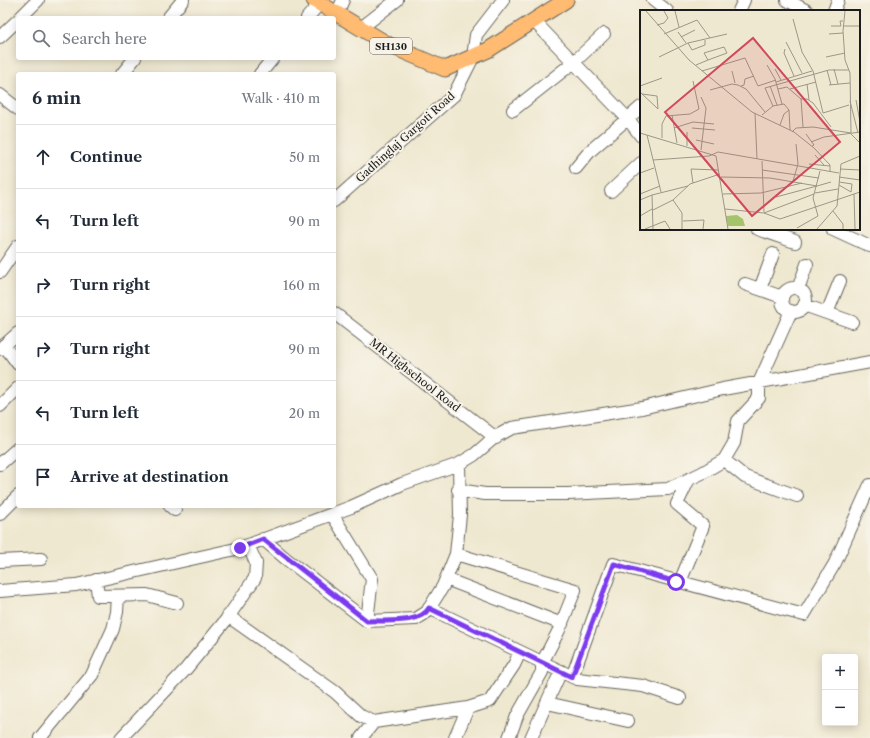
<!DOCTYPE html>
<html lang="en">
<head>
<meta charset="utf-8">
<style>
  :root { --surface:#fff; --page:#f2f2f3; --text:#1f2937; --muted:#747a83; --line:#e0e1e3 }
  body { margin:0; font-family:"Libre Caslon Text",serif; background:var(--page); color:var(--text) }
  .controls { position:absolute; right:12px; bottom:12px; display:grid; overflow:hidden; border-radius:4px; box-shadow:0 2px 10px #0003 }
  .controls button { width:36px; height:36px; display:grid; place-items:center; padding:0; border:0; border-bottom:1px solid var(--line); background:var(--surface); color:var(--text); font:20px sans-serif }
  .stop { position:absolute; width:12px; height:12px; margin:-9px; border:3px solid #7c3aed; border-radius:50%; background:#fff }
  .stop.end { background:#7c3aed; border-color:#fff; box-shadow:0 1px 4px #0008 }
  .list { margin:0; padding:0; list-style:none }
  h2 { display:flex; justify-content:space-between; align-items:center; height:52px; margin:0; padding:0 16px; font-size:17px }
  h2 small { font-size:13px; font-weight:400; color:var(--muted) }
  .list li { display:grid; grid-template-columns:26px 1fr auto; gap:12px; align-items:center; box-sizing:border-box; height:64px; padding:0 16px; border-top:1px solid var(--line) }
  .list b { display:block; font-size:15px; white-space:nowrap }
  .list em { font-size:13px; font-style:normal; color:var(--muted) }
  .icon { flex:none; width:22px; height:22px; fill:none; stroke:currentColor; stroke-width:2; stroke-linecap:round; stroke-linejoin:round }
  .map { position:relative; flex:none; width:870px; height:738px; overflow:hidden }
  .search { position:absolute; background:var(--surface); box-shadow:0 2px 10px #0003; left:16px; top:16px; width:320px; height:44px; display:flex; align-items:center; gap:10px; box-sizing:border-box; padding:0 14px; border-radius:4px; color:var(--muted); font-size:15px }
  .panel { position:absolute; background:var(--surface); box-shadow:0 2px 10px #0003; left:16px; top:72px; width:320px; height:436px; border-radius:4px }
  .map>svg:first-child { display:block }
</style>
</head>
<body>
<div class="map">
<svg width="870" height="738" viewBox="0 0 870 738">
  <rect width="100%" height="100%" fill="#f7f3e8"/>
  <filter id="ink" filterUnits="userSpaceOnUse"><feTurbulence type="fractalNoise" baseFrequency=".025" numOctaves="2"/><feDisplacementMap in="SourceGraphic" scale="8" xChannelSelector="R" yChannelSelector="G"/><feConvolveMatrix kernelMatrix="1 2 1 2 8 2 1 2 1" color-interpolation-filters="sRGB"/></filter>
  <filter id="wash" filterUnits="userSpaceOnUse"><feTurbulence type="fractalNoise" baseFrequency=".012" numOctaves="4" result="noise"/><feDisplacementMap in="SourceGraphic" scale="16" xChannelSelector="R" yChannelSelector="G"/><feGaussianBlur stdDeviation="0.9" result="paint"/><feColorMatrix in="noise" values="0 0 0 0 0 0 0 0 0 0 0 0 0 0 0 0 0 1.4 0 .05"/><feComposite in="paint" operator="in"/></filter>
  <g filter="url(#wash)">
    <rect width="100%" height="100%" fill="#efe8d0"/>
  </g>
  <g filter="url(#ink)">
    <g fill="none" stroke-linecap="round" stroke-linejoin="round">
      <g stroke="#66635b" stroke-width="14">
        <path id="minor" d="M 653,0 L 667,11
          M 787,0 L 807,11
          M 739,11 L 744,0
          M 834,11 L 838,0
          M 337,14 L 343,0
          M 20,18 L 38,0
          M 168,18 L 183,0
          M 307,18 L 320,3
          M 534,21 L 628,119 L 641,136
          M 361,28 L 397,0
          M 0,37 L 18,20
          M 122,74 L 135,58
          M 260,74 L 273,58
          M 0,95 L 18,109
          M 513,110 L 574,62 L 604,34
          M 576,168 L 590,151 L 641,107
          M 611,191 L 641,163
          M 334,201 L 454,95 L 473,57 L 476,35 L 503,0
          M 757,229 L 795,242
          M 833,229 L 870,246
          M 0,272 L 18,246
          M 745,284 L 782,297
          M782 300a12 12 0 1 1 24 0a12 12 0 1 1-24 0Z
          M 760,289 L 773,254
          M 798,289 L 807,264
          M 804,305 L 852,322
          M 334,313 L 496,438
          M 827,313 L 840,281
          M 4,345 L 18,364
          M 0,349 L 18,333
          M 0,406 L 18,388
          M 724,460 L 745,477 L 797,496
          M 0,464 L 18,448
          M 458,490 L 485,494 L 568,494 L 668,489 L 702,473 L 724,460 L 734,443 L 738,421 L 759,398 L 759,383 L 791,311
          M 170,506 L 175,510
          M 0,514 L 18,496
          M 332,514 L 372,579 L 367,621 L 416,619 L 427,612 L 443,586 L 456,554 L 460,515 L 459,464
          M 263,539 L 285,558 L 367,621
          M 456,554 L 575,590 L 559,630 L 542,663 L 542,672 L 517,716 L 509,738
          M 0,561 L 41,559
          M 446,579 L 562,624
          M 96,580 L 98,596 L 147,595 L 177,603
          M 680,582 L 703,526 L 677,504 L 689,479
          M 0,591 L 76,585 L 240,548 L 351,507 L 402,484 L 459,464 L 474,455 L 495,437 L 512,428 L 642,408 L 723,389 L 870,362
          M 429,608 L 577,679 L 643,686 L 680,698
          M 228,616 L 335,692 L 361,716 L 374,722 L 468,708 L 490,701 L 514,665 L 520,652
          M 572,677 L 613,564 L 804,615 L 835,563 L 870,485
          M 547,703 L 628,721
          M 40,738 L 92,675 L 113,629 L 117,612 L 118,596
          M 121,738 L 186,669 L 226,620 L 255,578 L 256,563 L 248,545
          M 361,738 L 374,722
          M 455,738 L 468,708
          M 531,738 L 561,671"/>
      </g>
      <g stroke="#66635b" stroke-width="17">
        <path id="major" d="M 314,0 L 389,45 L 445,69 L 488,50 L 566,0"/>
      </g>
      <use href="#minor" stroke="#fff" stroke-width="12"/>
      <use href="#major" stroke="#febb71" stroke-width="15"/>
    </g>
  </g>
  <g fill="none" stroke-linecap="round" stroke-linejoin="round" filter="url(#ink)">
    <path stroke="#7c3aed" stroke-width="5" d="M 240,548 L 263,539 L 367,621 C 384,620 420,625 429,608 L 572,677 L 614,564 L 676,582"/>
  </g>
  <g text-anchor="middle" stroke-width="4" stroke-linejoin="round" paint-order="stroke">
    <rect fill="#f7f3e8" stroke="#5e5c59" stroke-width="1" x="370" y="38" width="42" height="16" rx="3"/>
    <g font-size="10" font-weight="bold" fill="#1c1c1c">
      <text x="391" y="50">SH130</text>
    </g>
    <g font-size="11" fill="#1c1c1c" stroke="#f7f3e8">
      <text transform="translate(405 137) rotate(-42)" y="4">Gadhinglaj Gargoti Road</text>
      <text transform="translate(415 375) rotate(38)" y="4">MR Highschool Road</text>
    </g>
  </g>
  <g transform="translate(640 10)">
    <rect width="220" height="220" fill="#efe8d0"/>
    <path d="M 97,205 L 103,209 L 105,216 L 88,216 L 86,206 Z" fill="#a4c46c"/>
    <path fill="none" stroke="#9b9688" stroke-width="1" d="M 6,1 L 49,50 L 112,102 L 154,122 L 174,138 L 190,155 L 190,162M 35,1 L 39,17M 205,1 L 203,21 L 205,50 L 210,63 L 211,123M 153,9 L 162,42 L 173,61 L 183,103 L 209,95M 17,15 L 24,13 L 28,8 L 24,1M 191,16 L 201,16 L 200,11 L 203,11M 203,16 L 220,16M 38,22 L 46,33M 24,24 L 57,10 L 70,28M 189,24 L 203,23M 41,27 L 55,20M 146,32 L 162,63M 48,33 L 52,40 L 65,35 L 65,30M 145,39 L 144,43 L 154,66M 19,47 L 48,33 L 87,24M 186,47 L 205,43M 56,55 L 68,50 L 64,43 L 84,37 L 87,43 L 68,50M 127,55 L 135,69 L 142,94M 135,59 L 141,70M 194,59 L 198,74M 187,60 L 191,75M 62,61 L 105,48 L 118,76 L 136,70M 92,61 L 95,73M 136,72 L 172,61M 167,74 L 169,90M 189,75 L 210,73M 0,76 L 22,68M 101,76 L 104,75 L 105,69 L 114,66M 130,76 L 137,95M 138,79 L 147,77 L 161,89 L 163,117M 150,79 L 176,72M 70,80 L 92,74 L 98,75 L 106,79 L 125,102M 0,82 L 18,99 L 17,86 L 2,84M 161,89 L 167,89 L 173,93 L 191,117M 216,90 L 220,112M 210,91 L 218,123M 133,96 L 125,78 L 189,60 L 209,60M 149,100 L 150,120M 115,103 L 117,149M 32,105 L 37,133M 122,105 L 133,96 L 144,94 L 149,100 L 144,104 L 140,115M 34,118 L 53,112 L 74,114M 52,118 L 75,120M 47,122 L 47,136M 152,122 L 156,118 L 173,117 L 211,123M 0,123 L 76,146 L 88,219M 166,124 L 174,135 L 172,136M 211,124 L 220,133M 7,125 L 21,182M 22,128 L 22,114 L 26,106 L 50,104 L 59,99 L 53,71M 56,130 L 74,134M 171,132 L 184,127 L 220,122M 61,140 L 66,98 L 61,87M 175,145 L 184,155M 13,150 L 69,146 L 78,142 L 199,163M 122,151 L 124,202M 169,154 L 190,156M 200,159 L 220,160M 122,160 L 179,168M 0,163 L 14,158M 81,167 L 130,168 L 177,176 L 136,187M 199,167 L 220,170M 153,171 L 158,154 L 156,134M 199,172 L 212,174 L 211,182M 53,173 L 51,159 L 78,160M 199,175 L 211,182M 177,176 L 191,172M 175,183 L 198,179M 0,184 L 20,176M 83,184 L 121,183 L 162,173M 214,184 L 215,219M 0,190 L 12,185M 33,190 L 42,203 L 42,219M 85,199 L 124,203 L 174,184M 13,200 L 33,190 L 50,174 L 80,164M 193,201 L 203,214 L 203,219M 124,203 L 140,209M 0,206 L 12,199M 140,209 L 220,182M 43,211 L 64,210 L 63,219M 157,218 L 178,206 L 173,188 L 180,161M 5,219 L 25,211 L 30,219M 13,219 L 12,185 L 48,176M 177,219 L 197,196 L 201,154 L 220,146"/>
    <path fill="#d1495b" fill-opacity="0.15" stroke="#d1495b" stroke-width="2" d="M 113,28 L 200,132 L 112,206 L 25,102 Z"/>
    <rect width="220" height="220" fill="none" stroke="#1c1c1c" stroke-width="2"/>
  </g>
</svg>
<div class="controls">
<button>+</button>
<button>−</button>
</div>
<div class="stop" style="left:676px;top:582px"></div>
<div class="stop end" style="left:240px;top:548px"></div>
<div class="search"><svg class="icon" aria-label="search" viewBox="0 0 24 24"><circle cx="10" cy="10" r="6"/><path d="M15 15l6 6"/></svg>Search here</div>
<section class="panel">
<h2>6 min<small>Walk · 410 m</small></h2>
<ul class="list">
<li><svg class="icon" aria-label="ahead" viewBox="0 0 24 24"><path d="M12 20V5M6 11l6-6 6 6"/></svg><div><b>Continue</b></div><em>50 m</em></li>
<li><svg class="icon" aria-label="left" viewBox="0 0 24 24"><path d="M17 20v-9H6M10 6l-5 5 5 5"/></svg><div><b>Turn left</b></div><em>90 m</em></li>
<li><svg class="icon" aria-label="right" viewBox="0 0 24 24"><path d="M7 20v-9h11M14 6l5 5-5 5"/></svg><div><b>Turn right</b></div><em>160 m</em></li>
<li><svg class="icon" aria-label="right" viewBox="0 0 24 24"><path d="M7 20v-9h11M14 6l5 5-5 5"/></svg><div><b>Turn right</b></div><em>90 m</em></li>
<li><svg class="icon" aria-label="left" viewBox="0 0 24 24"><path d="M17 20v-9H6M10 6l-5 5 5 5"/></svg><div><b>Turn left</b></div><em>20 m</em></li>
<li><svg class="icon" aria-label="arrive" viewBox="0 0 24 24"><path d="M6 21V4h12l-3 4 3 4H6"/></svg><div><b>Arrive at destination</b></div></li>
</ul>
</section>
</div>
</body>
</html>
